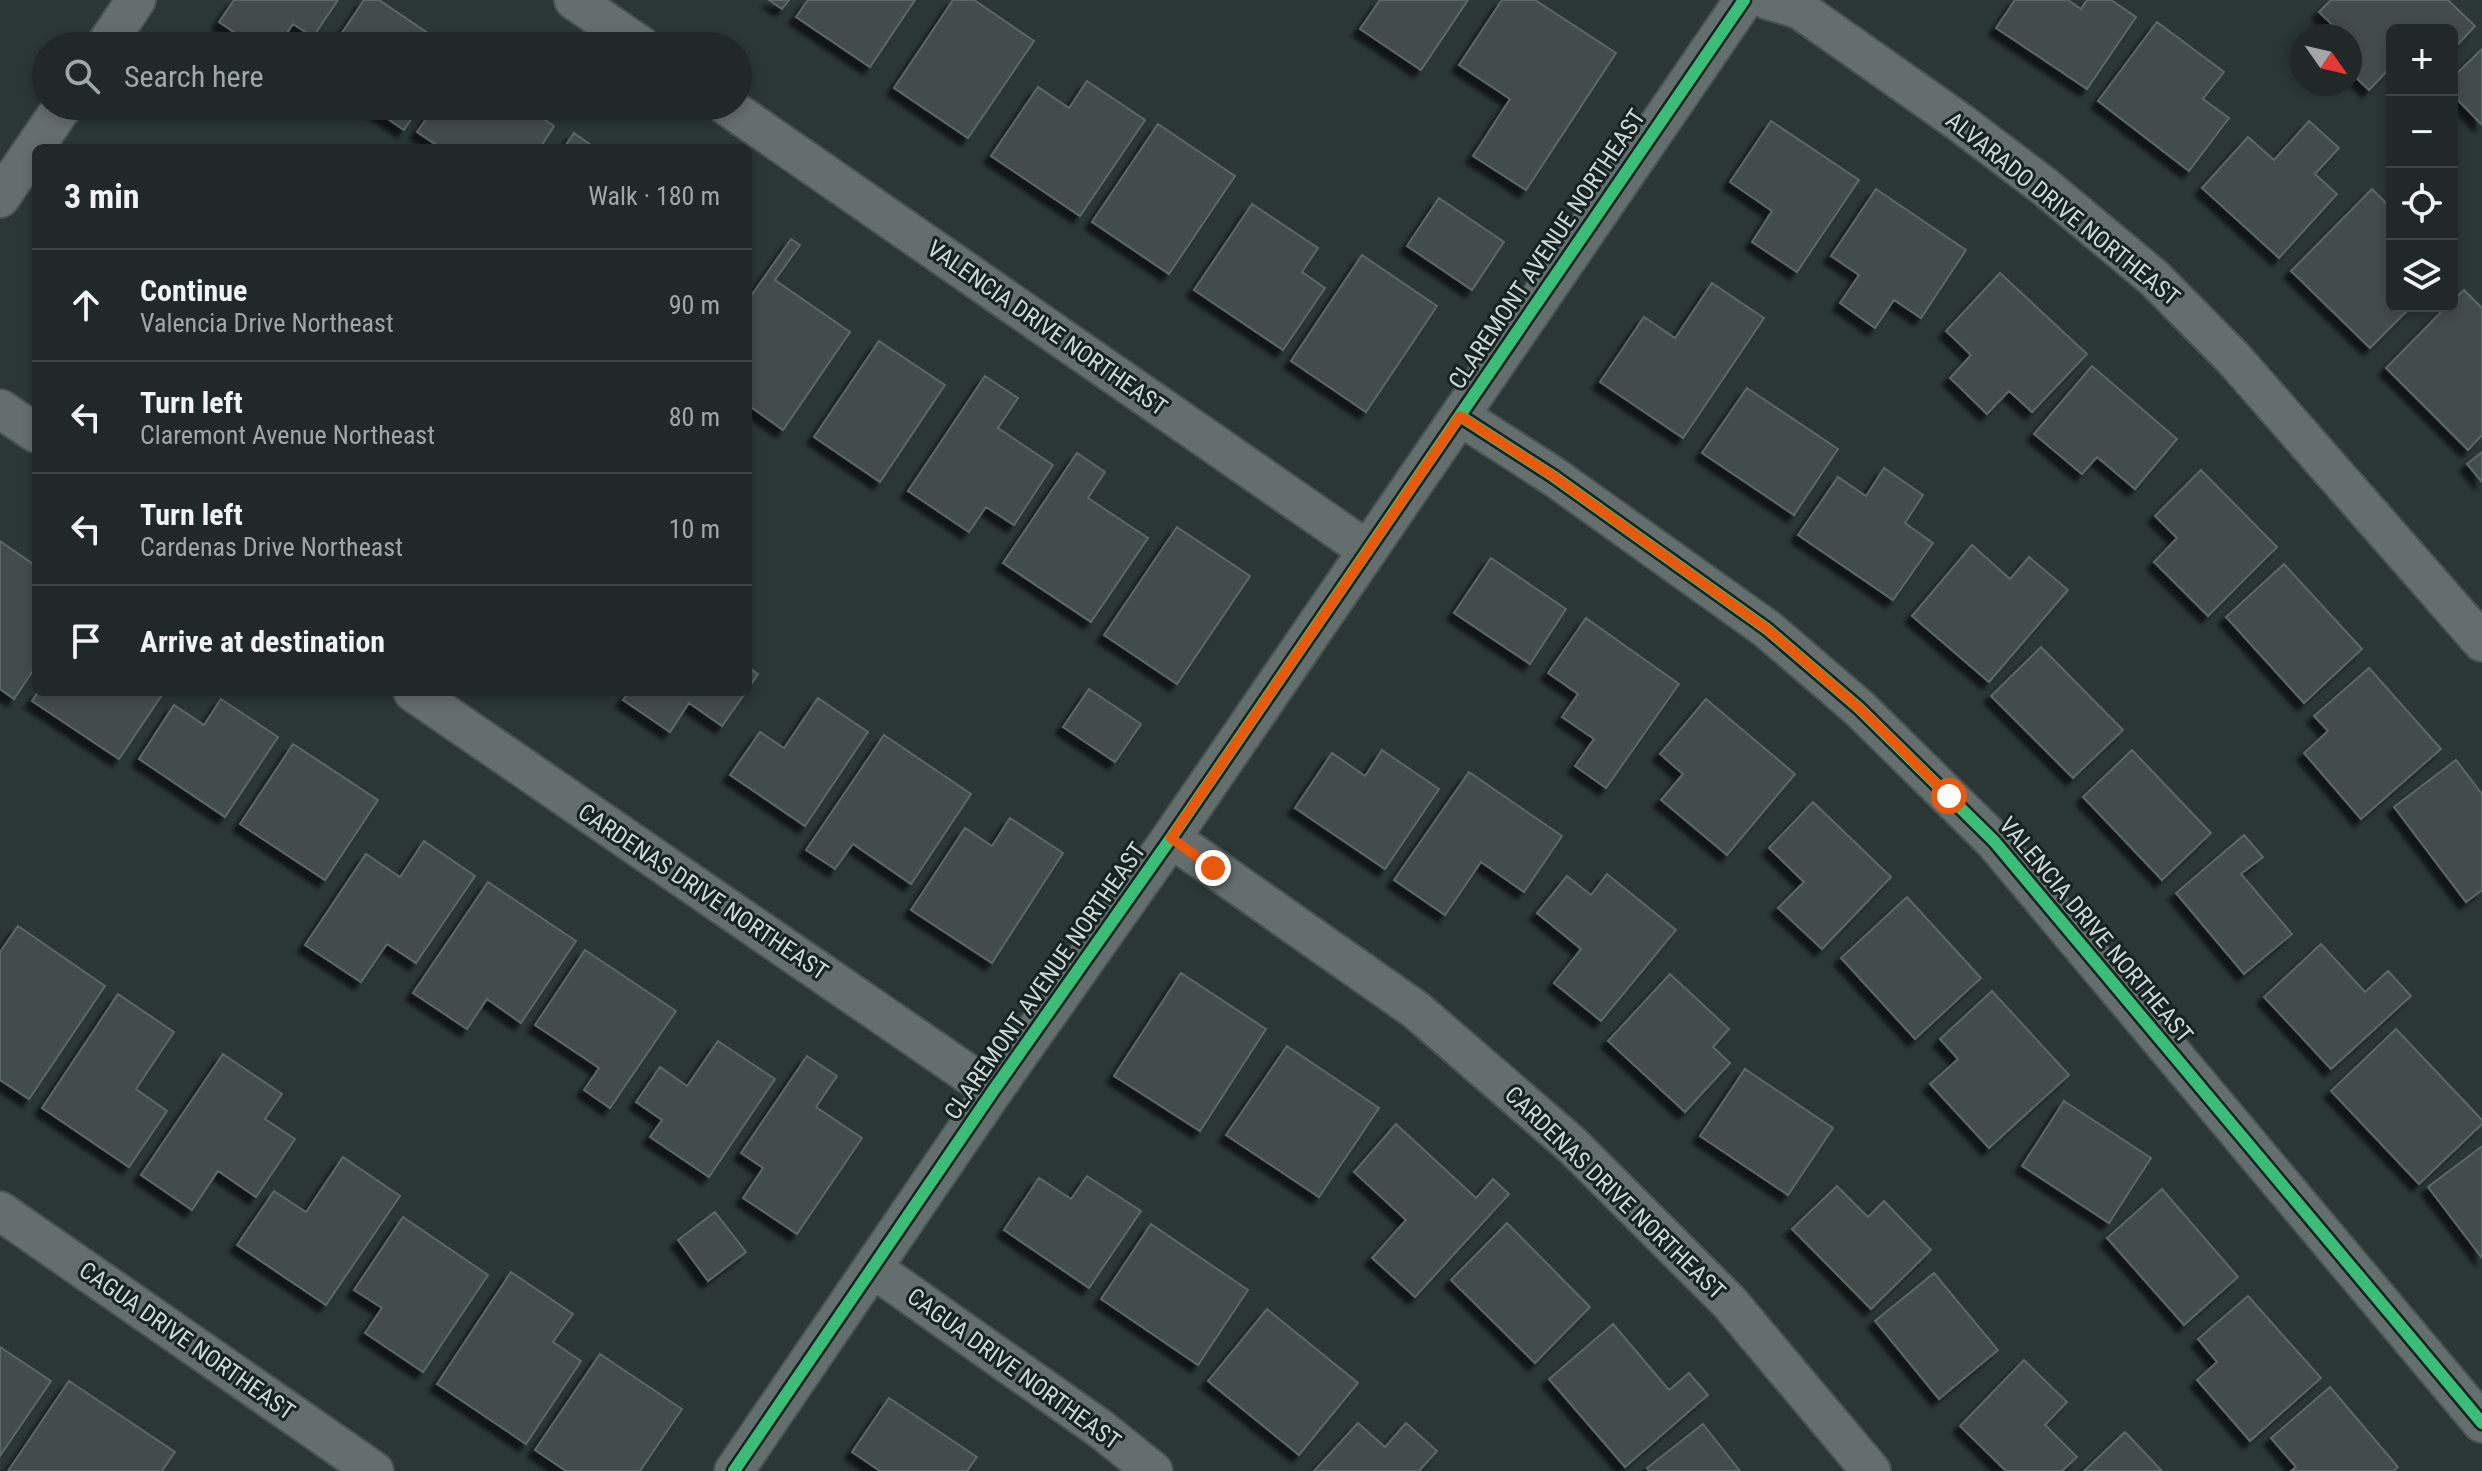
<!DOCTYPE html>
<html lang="en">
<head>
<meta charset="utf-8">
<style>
  :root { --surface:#202928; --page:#283130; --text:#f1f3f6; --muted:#a2a6a8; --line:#3d4545 }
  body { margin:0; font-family:"Roboto Condensed",sans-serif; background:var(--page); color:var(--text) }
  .controls { position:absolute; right:24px; top:24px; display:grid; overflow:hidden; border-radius:12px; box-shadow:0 4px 12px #0003 }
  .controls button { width:72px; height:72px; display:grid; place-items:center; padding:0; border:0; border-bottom:2px solid var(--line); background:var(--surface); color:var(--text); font:40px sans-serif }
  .compass { position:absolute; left:2290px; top:24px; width:72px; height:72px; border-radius:50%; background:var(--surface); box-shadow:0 4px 12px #0003; rotate:124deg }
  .stop { position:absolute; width:24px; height:24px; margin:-18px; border:6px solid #ea580c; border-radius:50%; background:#fff }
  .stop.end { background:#ea580c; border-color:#fff; box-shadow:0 2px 8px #0008 }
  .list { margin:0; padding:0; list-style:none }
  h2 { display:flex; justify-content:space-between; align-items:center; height:104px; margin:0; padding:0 32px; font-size:34px }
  h2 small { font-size:26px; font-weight:400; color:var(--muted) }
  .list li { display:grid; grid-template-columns:52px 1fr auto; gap:24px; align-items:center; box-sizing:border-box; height:112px; padding:0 32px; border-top:2px solid var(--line) }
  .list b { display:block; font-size:30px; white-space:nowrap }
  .list p { margin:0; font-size:26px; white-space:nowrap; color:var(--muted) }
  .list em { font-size:26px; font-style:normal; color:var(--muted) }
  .icon { flex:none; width:44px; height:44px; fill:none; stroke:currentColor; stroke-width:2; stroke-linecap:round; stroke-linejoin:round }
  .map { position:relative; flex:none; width:2482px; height:1471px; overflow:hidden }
  .search { position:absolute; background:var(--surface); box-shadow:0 4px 12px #0003; left:32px; top:32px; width:720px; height:88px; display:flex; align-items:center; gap:20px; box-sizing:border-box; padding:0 28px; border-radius:44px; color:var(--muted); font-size:30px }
  .panel { position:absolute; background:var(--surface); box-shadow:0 4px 12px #0003; left:32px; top:144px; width:720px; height:552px; border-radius:12px }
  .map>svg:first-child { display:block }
</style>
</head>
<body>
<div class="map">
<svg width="2482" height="1471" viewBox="0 0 2482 1471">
  <defs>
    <filter id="shadow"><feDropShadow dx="-7" dy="7" stdDeviation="2" flood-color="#0009"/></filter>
  </defs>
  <rect width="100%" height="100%" fill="#2a3735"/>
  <path fill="#434d4b" stroke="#5b6764" stroke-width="2" filter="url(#shadow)" d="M 234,0 L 338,0 L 313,37 L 293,24 L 278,46 L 254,46 L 219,22 Z
    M 364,0 L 379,0 L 447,46 L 333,46 Z
    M 769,0 L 789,0 L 782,9 Z
    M 808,0 L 915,0 L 870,67 L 796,17 Z
    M 953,0 L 974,0 L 1034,41 L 968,138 L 894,88 Z
    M 1380,0 L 1468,0 L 1421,70 L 1360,29 Z
    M 1502,0 L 1535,0 L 1616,53 L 1526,190 L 1473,156 L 1510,99 L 1459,65 Z
    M 2015,0 L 2068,0 L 2081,9 L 2087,0 L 2111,0 L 2136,17 L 2087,89 L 1996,28 Z
    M 2331,0 L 2448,0 L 2475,26 L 2452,51 L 2452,30 L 2392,30 L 2392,66 L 2369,90 L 2350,72 L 2350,36 L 2344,36 L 2319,12 Z
    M 2157,22 L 2224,72 L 2203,99 L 2229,118 L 2189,171 L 2098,101 Z
    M 2482,49 L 2482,125 L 2452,94 L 2452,78 Z
    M 1087,81 L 1145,120 L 1080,216 L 991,156 L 1038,87 L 1069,108 Z
    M 369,106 L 420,106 L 404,130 Z
    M 435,106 L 524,106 L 554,126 L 540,148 L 441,148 L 417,132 Z
    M 1771,121 L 1859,180 L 1797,272 L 1752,242 L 1772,211 L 1730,182 Z
    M 2309,121 L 2339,148 L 2315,174 L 2337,194 L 2279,258 L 2202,188 L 2248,137 L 2274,160 Z
    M 1158,124 L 1235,176 L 1169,274 L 1092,222 Z
    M 574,133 L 595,148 L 564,148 Z
    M 1876,189 L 1966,250 L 1921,318 L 1894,300 L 1875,328 L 1840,303 L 1859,275 L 1831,256 Z
    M 2372,189 L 2392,209 L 2392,306 L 2412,306 L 2370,348 L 2291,271 Z
    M 1439,198 L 1504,242 L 1472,290 L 1407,246 Z
    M 1252,204 L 1318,248 L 1302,272 L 1325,288 L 1283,350 L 1194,290 Z
    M 791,239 L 800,245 L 775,280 L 850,332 L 783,430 L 748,405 L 748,300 Z
    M 1362,255 L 1437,306 L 1366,412 L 1291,361 Z
    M 2000,273 L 2087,354 L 2032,412 L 2009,391 L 1987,414 L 1950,378 L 1971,355 L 1946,331 Z
    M 1712,283 L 1764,318 L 1683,438 L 1600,382 L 1644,317 L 1675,338 Z
    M 2464,290 L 2482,308 L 2482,435 L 2468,450 L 2386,368 L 2447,306 L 2452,306 L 2452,301 Z
    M 879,341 L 945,385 L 880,482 L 814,437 Z
    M 2092,366 L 2177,439 L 2135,489 L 2097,457 L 2082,474 L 2034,434 Z
    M 985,376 L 1018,398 L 998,428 L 1053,465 L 1014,525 L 986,507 L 969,532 L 908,491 Z
    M 1747,388 L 1838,449 L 1794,515 L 1702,453 Z
    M 2482,452 L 2482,482 L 2467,464 Z
    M 1077,453 L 1105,472 L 1088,498 L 1148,538 L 1091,622 L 1003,563 Z
    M 1884,468 L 1923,495 L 1905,523 L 1933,543 L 1893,600 L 1798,535 L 1838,477 L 1866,496 Z
    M 2201,470 L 2277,547 L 2208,616 L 2154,562 L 2177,538 L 2155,516 Z
    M 1177,527 L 1250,576 L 1177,684 L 1104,635 Z
    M 0,541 L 36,566 L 36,666 L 14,699 L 0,689 Z
    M 1972,545 L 2010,579 L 2029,557 L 2068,590 L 1989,682 L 1912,616 Z
    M 1491,558 L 1566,609 L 1530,664 L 1454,613 Z
    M 2284,564 L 2362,649 L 2304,703 L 2226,617 Z
    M 1586,618 L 1679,684 L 1606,788 L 1575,766 L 1594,739 L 1562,717 L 1578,694 L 1548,673 Z
    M 2041,647 L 2123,730 L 2073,778 L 1991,696 Z
    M 748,667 L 758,674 L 748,689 Z
    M 2369,668 L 2441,749 L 2361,819 L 2304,753 L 2328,731 L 2314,716 Z
    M 1089,689 L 1141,724 L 1115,762 L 1063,727 Z
    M 38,692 L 164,692 L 119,759 L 32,701 Z
    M 629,692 L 746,692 L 722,726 L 689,703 L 670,732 L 623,700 Z
    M 818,698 L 868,732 L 805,826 L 730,775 L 760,732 L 784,748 Z
    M 221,699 L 278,737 L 225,817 L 139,759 L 174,705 L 204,725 Z
    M 1706,699 L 1795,774 L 1727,855 L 1661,800 L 1683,774 L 1660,754 Z
    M 884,735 L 971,794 L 911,884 L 853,844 L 835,869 L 806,850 Z
    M 293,744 L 378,800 L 325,880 L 240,824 Z
    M 1382,750 L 1439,789 L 1385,869 L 1295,808 L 1332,753 L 1365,776 Z
    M 2132,750 L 2211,833 L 2162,880 L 2083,797 Z
    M 2456,760 L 2482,794 L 2482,890 L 2466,902 L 2394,807 Z
    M 1469,772 L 1562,836 L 1524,892 L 1481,862 L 1445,915 L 1394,880 Z
    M 1813,802 L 1891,877 L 1822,949 L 1778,908 L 1804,882 L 1769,848 Z
    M 1010,818 L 1063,853 L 992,963 L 911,910 L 965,828 L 992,846 Z
    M 2244,835 L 2263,857 L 2241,874 L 2292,934 L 2244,974 L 2176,893 Z
    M 424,841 L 475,876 L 416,963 L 387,944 L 361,982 L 305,945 L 366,854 L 400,877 Z
    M 1607,874 L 1676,930 L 1601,1021 L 1554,983 L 1581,949 L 1537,913 L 1567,876 L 1591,895 Z
    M 488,882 L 576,941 L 521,1023 L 487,999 L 467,1029 L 413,993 Z
    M 1907,897 L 1981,978 L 1915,1039 L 1841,958 Z
    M 18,926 L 105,986 L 29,1099 L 0,1080 L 0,952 Z
    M 2321,944 L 2365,992 L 2388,971 L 2411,996 L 2331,1069 L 2264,997 Z
    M 585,950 L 676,1011 L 610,1108 L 584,1090 L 599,1068 L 535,1025 Z
    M 1181,973 L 1266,1029 L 1200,1131 L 1114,1076 Z
    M 1670,974 L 1729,1029 L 1713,1047 L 1730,1063 L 1685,1112 L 1608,1041 Z
    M 1992,991 L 2069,1075 L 1989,1148 L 1930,1084 L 1958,1059 L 1940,1039 Z
    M 118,994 L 174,1032 L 136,1089 L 167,1111 L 129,1167 L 42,1108 Z
    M 2396,1029 L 2482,1120 L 2482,1124 L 2419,1184 L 2331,1091 Z
    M 718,1041 L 775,1079 L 709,1177 L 650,1137 L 662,1120 L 636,1102 L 660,1067 L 687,1086 Z
    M 1287,1046 L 1379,1108 L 1319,1197 L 1226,1135 Z
    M 223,1054 L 282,1094 L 265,1119 L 295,1139 L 256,1197 L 218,1171 L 192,1210 L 141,1175 Z
    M 807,1056 L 837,1076 L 816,1107 L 862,1138 L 797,1234 L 743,1198 L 763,1168 L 741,1153 Z
    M 1745,1069 L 1833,1128 L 1788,1195 L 1700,1136 Z
    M 2064,1101 L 2151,1158 L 2109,1223 L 2022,1166 Z
    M 1396,1124 L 1476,1198 L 1493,1179 L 1509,1194 L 1415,1297 L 1372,1258 L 1406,1220 L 1354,1172 Z
    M 2481,1147 L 2482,1149 L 2482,1258 L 2428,1187 Z
    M 343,1157 L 400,1196 L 326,1305 L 237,1245 L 274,1191 L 306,1212 Z
    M 1087,1176 L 1141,1211 L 1089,1288 L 1004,1230 L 1039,1178 L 1071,1199 Z
    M 1837,1186 L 1868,1217 L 1884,1201 L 1931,1250 L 1871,1309 L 1792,1229 Z
    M 2162,1189 L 2238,1277 L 2184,1325 L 2107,1238 Z
    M 715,1212 L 746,1252 L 708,1281 L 678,1240 Z
    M 403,1217 L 488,1275 L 423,1372 L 365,1333 L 382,1308 L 354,1290 Z
    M 1507,1223 L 1590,1307 L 1535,1363 L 1451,1280 Z
    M 1151,1224 L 1248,1290 L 1198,1365 L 1101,1299 Z
    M 511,1272 L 573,1314 L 553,1342 L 581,1361 L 526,1444 L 437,1384 Z
    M 1934,1273 L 1998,1350 L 1939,1399 L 1875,1321 Z
    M 2248,1296 L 2321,1378 L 2250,1441 L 2197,1380 L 2217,1362 L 2198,1339 Z
    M 1267,1309 L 1358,1383 L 1299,1455 L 1208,1381 Z
    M 1613,1324 L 1669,1390 L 1689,1373 L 1708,1395 L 1625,1467 L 1549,1379 Z
    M 0,1347 L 51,1381 L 0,1456 Z
    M 600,1354 L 682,1409 L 640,1471 L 566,1471 L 535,1450 Z
    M 2024,1360 L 2067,1402 L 2045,1425 L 2077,1457 L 2062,1471 L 2006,1471 L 1960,1426 Z
    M 69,1381 L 175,1452 L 162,1471 L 8,1471 Z
    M 2330,1387 L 2398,1467 L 2394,1471 L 2291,1471 L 2296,1467 L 2271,1438 Z
    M 889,1398 L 977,1457 L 967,1471 L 880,1471 L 852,1452 Z
    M 1358,1423 L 1385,1447 L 1406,1423 L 1437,1451 L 1419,1471 L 1314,1471 Z
    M 1703,1424 L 1740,1471 L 1649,1471 L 1647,1468 Z
    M 2125,1432 L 2162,1471 L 2084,1471 Z"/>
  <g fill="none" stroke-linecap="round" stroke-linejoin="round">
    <g stroke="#475351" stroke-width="42">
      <path id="street" d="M 574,0 L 641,46
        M 1768,0 L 1799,9 L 1958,121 L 2045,187 L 2154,278 L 2234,359 L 2482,642
        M 105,46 L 136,0
        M 727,106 L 1367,550
        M 0,198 L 63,106
        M 0,409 L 36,433
        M 1460,416 L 1553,476 L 1767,629 L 1859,708 L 1994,841 L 2482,1423
        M 413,692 L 993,1091
        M 1171,838 L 1416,1010 L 1572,1145 L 1730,1303 L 1871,1471
        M 0,1211 L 374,1471
        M 874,1269 L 1102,1430 L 1153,1471
        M 734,1471 L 993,1091 L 1171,838 L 1744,0"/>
    </g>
    <use href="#street" stroke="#646f6d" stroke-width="38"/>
    <g stroke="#162220" stroke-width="17">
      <path id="cycleway" d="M 1460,416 L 1553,476 L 1767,629 L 1859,708 L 1994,841 L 2482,1423
        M 734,1471 L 993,1091 L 1171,838 L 1744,0"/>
    </g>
    <use href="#cycleway" stroke="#3abd76" stroke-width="12"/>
  </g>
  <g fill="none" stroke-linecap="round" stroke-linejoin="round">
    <path stroke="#ea580c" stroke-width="10" d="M 1213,868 L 1171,838 L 1460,416 L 1553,476 L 1767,629 L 1859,708 L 1949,796"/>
  </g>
  <g text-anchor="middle" stroke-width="6" stroke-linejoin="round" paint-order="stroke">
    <g font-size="24" fill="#cddbd8" stroke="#162220">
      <text transform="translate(2063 209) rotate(39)" y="8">ALVARADO DRIVE NORTHEAST</text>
      <text transform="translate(1547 249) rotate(-56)" y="8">CLAREMONT AVENUE NORTHEAST</text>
      <text transform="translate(1047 328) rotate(35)" y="8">VALENCIA DRIVE NORTHEAST</text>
      <text transform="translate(703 892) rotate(34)" y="8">CARDENAS DRIVE NORTHEAST</text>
      <text transform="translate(2096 930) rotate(50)" y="8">VALENCIA DRIVE NORTHEAST</text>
      <text transform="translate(1045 981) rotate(-55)" y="8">CLAREMONT AVENUE NORTHEAST</text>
      <text transform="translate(1615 1193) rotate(44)" y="8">CARDENAS DRIVE NORTHEAST</text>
      <text transform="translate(187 1341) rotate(35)" y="8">CAGUA DRIVE NORTHEAST</text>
      <text transform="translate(1014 1369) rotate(36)" y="8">CAGUA DRIVE NORTHEAST</text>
    </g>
  </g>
</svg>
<div class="controls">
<button>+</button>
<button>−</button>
<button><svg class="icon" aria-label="locate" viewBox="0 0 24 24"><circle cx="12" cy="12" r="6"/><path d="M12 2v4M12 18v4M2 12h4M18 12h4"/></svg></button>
<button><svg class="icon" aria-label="layers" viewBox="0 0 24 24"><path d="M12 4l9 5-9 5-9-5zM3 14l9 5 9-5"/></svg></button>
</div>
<svg class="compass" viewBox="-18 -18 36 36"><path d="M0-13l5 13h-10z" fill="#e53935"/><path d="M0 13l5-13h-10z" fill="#a2a6a8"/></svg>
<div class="stop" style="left:1949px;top:796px"></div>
<div class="stop end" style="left:1213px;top:868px"></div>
<div class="search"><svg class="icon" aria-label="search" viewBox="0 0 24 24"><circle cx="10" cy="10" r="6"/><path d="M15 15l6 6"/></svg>Search here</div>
<section class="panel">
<h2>3 min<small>Walk · 180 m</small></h2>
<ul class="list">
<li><svg class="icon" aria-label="ahead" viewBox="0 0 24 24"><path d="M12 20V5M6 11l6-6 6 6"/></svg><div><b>Continue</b><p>Valencia Drive Northeast</p></div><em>90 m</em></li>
<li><svg class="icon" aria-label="left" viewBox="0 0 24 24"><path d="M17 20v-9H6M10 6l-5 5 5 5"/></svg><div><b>Turn left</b><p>Claremont Avenue Northeast</p></div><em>80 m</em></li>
<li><svg class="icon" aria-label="left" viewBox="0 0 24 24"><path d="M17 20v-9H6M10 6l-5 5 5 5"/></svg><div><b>Turn left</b><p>Cardenas Drive Northeast</p></div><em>10 m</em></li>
<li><svg class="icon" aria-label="arrive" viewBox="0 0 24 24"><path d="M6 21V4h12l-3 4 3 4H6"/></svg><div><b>Arrive at destination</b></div></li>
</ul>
</section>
</div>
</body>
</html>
